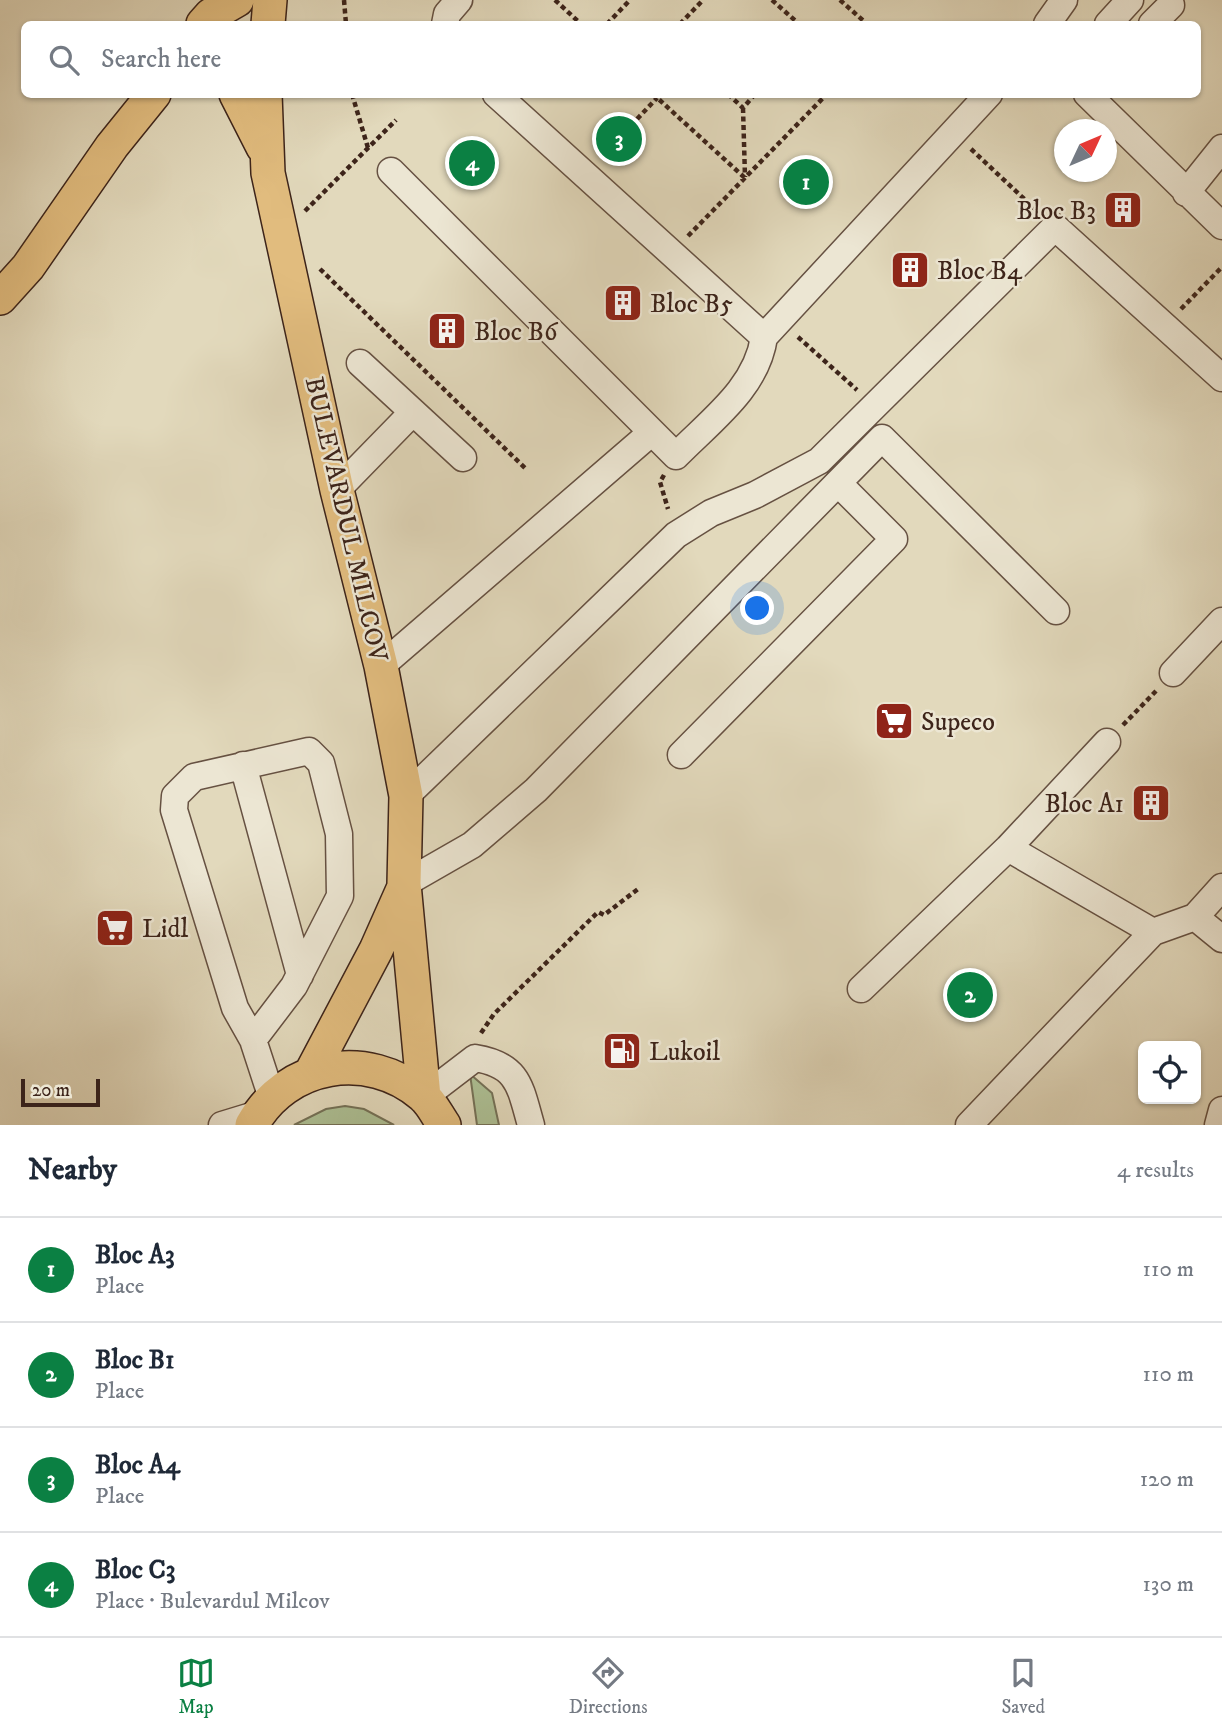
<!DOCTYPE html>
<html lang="en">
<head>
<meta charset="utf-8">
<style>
  :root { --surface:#fff; --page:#f2f2f3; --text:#1f2937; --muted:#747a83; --line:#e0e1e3; --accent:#0b8043 }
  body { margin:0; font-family:"IM FELL DW Pica",serif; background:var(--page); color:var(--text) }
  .controls { position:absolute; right:21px; bottom:21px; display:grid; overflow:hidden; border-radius:10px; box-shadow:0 2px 5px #0004 }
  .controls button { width:63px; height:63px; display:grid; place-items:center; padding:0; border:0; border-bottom:2px solid var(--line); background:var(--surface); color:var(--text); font:35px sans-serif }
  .compass { position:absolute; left:1054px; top:119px; width:63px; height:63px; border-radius:50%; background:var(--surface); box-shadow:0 2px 5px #0004; rotate:46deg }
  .scale { position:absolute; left:21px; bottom:18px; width:79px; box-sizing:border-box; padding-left:7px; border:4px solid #3d241a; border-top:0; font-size:19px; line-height:24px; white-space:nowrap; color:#3d241a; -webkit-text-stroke:5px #ece6d3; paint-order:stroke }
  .you { position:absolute; left:758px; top:609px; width:24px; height:24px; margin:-18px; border:5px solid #fff; border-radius:50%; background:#1a73e8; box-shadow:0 0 0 10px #1a73e833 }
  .badge { display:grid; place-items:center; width:46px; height:46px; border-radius:50%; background:var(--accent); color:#fff; font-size:23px; font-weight:700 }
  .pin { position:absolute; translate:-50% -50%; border:4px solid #fff; box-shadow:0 2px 7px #0006 }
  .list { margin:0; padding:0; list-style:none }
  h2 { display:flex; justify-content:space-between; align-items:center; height:91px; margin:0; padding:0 28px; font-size:30px }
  h2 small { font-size:23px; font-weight:400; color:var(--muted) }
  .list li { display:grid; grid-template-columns:46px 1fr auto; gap:21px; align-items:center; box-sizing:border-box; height:105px; padding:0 28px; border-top:2px solid var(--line) }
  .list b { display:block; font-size:26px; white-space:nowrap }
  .list p { margin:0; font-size:23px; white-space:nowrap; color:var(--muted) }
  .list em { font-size:23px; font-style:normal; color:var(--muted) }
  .icon { flex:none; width:38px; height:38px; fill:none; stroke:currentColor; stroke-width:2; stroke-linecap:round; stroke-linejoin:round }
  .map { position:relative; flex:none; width:1222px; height:1125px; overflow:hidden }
  .search { position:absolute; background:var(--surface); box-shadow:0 2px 5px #0004; left:21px; right:21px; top:21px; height:77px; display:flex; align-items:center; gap:18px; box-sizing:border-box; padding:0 24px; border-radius:10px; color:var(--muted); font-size:26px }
  .sheet { height:511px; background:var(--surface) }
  nav { display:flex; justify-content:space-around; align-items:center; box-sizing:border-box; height:98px; border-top:2px solid var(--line); background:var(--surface); font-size:19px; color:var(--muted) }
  nav a { display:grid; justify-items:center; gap:4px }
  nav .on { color:var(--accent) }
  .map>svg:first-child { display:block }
</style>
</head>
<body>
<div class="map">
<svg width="1222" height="1125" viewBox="0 0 1222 1125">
  <rect width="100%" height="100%" fill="#e2d9bc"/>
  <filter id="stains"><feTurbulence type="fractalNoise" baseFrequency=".00286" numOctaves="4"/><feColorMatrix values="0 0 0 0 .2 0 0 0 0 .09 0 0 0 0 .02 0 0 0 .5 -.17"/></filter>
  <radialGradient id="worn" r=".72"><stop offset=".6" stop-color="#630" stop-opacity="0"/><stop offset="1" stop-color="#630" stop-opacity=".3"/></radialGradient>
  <path fill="#adc095" stroke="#757258" stroke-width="2" d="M 470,1074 L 492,1093 L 499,1125 L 477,1125 Z
    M 345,1106 L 364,1109 L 394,1125 L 294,1125 L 326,1109 Z"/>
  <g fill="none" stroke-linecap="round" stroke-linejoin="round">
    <g stroke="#665142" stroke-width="29">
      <path id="minor" d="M 445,24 L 447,14 L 459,0
        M 1047,24 L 1064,0
        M 1108,24 L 1130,0
        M 1152,24 L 1171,5
        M 496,94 L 764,337
        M 1087,94 L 1222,226
        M 391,171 L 676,456 C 710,421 757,388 764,337 L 989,94
        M 1186,193 L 1222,148
        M 360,363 L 463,458
        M 337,490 L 413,412
        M 381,666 L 652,432
        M 1173,673 L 1222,621
        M 681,755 L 894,539 L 838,483
        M 243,765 L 300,975
        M 406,796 L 676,535 L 711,513 L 755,495 L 819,461 L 1055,227 L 1222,378
        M 1008,848 L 1153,932
        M 404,884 L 472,845 L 536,790 L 882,438 L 1056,611
        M 1195,917 L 1222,939
        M 861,989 L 1008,848 L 1107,742
        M 253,1040 L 294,986 L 340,896 L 339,834 L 321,763 L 309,751 L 194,777 L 175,796 L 174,810 L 235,1008 L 253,1040 L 272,1098
        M 424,1097 L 475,1058 C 519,1065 520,1087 531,1125
        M 222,1125 L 258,1114
        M 969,1125 L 1153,932 L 1195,917 L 1222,887
        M 1218,1125 L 1222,1110"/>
    </g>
    <g stroke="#3d241a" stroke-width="36">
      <path id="major" d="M 203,24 L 211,15 L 237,0
        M 268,24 L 270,0
        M 236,94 L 263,147
        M 265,94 L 268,173 L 337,490 L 381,666 L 406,796 L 404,884 L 424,1097
        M 0,298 L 28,267 L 112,146 L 154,94
        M 311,1073 L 376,950 L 404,887
        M 252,1125 C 286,1063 368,1049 422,1095 C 431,1102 437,1115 444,1125"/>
    </g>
    <path stroke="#3d241a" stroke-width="4.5" stroke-dasharray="5 3.5" stroke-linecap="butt" d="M 344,0 L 346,24
      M 555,0 L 581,24
      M 772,0 L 799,24
      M 840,0 L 867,24
      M 607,24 L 630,0
      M 680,24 L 703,0
      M 352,94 L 368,148
      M 653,94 L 745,178
      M 728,94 L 743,108 L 755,94
      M 743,108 L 745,177
      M 971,149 L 1036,210
      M 602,156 L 657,98
      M 305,211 L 396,120
      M 688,236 L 827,94
      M 320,269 L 526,469
      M 1181,309 L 1222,267
      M 798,337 L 857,390
      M 664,475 L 660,482 L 668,509
      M 1123,725 L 1156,691
      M 481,1033 L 494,1014 L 598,912 L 604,915 L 638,889"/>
    <use href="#minor" stroke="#ece6d3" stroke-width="26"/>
    <use href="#major" stroke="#e1bc7e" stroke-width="33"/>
  </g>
  <defs>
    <g id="building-square" transform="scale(2.0125)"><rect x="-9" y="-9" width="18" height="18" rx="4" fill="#8f2418" stroke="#ece6d3"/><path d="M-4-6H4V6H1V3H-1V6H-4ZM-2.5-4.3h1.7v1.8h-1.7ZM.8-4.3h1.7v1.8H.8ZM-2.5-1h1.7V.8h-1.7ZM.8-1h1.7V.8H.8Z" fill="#fff"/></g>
    <g id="supermarket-square" transform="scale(2.0125)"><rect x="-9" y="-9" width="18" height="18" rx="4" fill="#8f2418" stroke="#ece6d3"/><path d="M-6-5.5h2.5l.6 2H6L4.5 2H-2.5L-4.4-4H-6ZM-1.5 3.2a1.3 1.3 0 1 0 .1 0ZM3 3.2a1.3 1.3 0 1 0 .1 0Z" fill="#fff"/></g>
    <g id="fuel-square" transform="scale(2.0125)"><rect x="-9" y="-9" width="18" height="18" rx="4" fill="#8f2418" stroke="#ece6d3"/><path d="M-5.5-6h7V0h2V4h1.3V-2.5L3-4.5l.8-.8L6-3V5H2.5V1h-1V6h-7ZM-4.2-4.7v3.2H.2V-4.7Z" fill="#fff"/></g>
  </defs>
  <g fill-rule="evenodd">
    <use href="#building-square" x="1123" y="210"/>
    <use href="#building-square" x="910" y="270"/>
    <use href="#building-square" x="623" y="303"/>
    <use href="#building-square" x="447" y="331"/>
    <use href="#supermarket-square" x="894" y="721"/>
    <use href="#building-square" x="1151" y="803"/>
    <use href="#supermarket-square" x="115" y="928"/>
    <use href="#fuel-square" x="622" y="1051"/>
  </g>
  <g text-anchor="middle" stroke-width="5" stroke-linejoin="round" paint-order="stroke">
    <g font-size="26" fill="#3d241a" stroke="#ece6d3" text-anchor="start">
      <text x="1096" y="219" text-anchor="end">Bloc B3</text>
      <text x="937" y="279">Bloc B4</text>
      <text x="650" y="312">Bloc B5</text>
      <text x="474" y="340">Bloc B6</text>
      <text x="921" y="730">Supeco</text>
      <text x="1124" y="812" text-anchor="end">Bloc A1</text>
      <text x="142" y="937">Lidl</text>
      <text x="649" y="1060">Lukoil</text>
    </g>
    <g font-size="26" fill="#3d241a" stroke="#ece6d3">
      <text transform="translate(347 519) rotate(77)" y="9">BULEVARDUL MILCOV</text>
    </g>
  </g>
  <rect width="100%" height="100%" filter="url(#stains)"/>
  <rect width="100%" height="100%" fill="url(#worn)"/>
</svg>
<div class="controls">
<button><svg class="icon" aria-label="locate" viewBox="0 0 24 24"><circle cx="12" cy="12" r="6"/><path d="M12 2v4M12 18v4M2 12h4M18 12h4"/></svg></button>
</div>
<svg class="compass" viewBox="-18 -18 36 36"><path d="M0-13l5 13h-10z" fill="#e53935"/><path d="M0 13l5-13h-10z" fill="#747a83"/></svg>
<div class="scale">20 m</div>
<div class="you"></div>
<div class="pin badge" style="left:806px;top:182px">1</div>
<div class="pin badge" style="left:970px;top:995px">2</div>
<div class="pin badge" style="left:619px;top:139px">3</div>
<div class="pin badge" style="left:472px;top:163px">4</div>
<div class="search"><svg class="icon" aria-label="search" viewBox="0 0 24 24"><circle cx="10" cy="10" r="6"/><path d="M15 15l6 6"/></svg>Search here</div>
</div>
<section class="sheet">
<h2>Nearby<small>4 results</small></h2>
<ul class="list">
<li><span class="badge">1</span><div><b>Bloc A3</b><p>Place</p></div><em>110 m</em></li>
<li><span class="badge">2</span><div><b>Bloc B1</b><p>Place</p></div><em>110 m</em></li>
<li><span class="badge">3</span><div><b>Bloc A4</b><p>Place</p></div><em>120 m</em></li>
<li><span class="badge">4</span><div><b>Bloc C3</b><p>Place · Bulevardul Milcov</p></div><em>130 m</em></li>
</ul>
</section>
<nav>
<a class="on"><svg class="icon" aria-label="map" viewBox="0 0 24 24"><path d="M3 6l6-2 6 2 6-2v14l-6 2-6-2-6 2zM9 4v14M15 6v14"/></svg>Map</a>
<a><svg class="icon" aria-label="directions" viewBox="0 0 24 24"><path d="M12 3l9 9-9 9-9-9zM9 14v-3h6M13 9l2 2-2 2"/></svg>Directions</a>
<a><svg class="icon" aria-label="saved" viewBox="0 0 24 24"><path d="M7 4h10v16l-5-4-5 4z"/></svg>Saved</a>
</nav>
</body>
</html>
